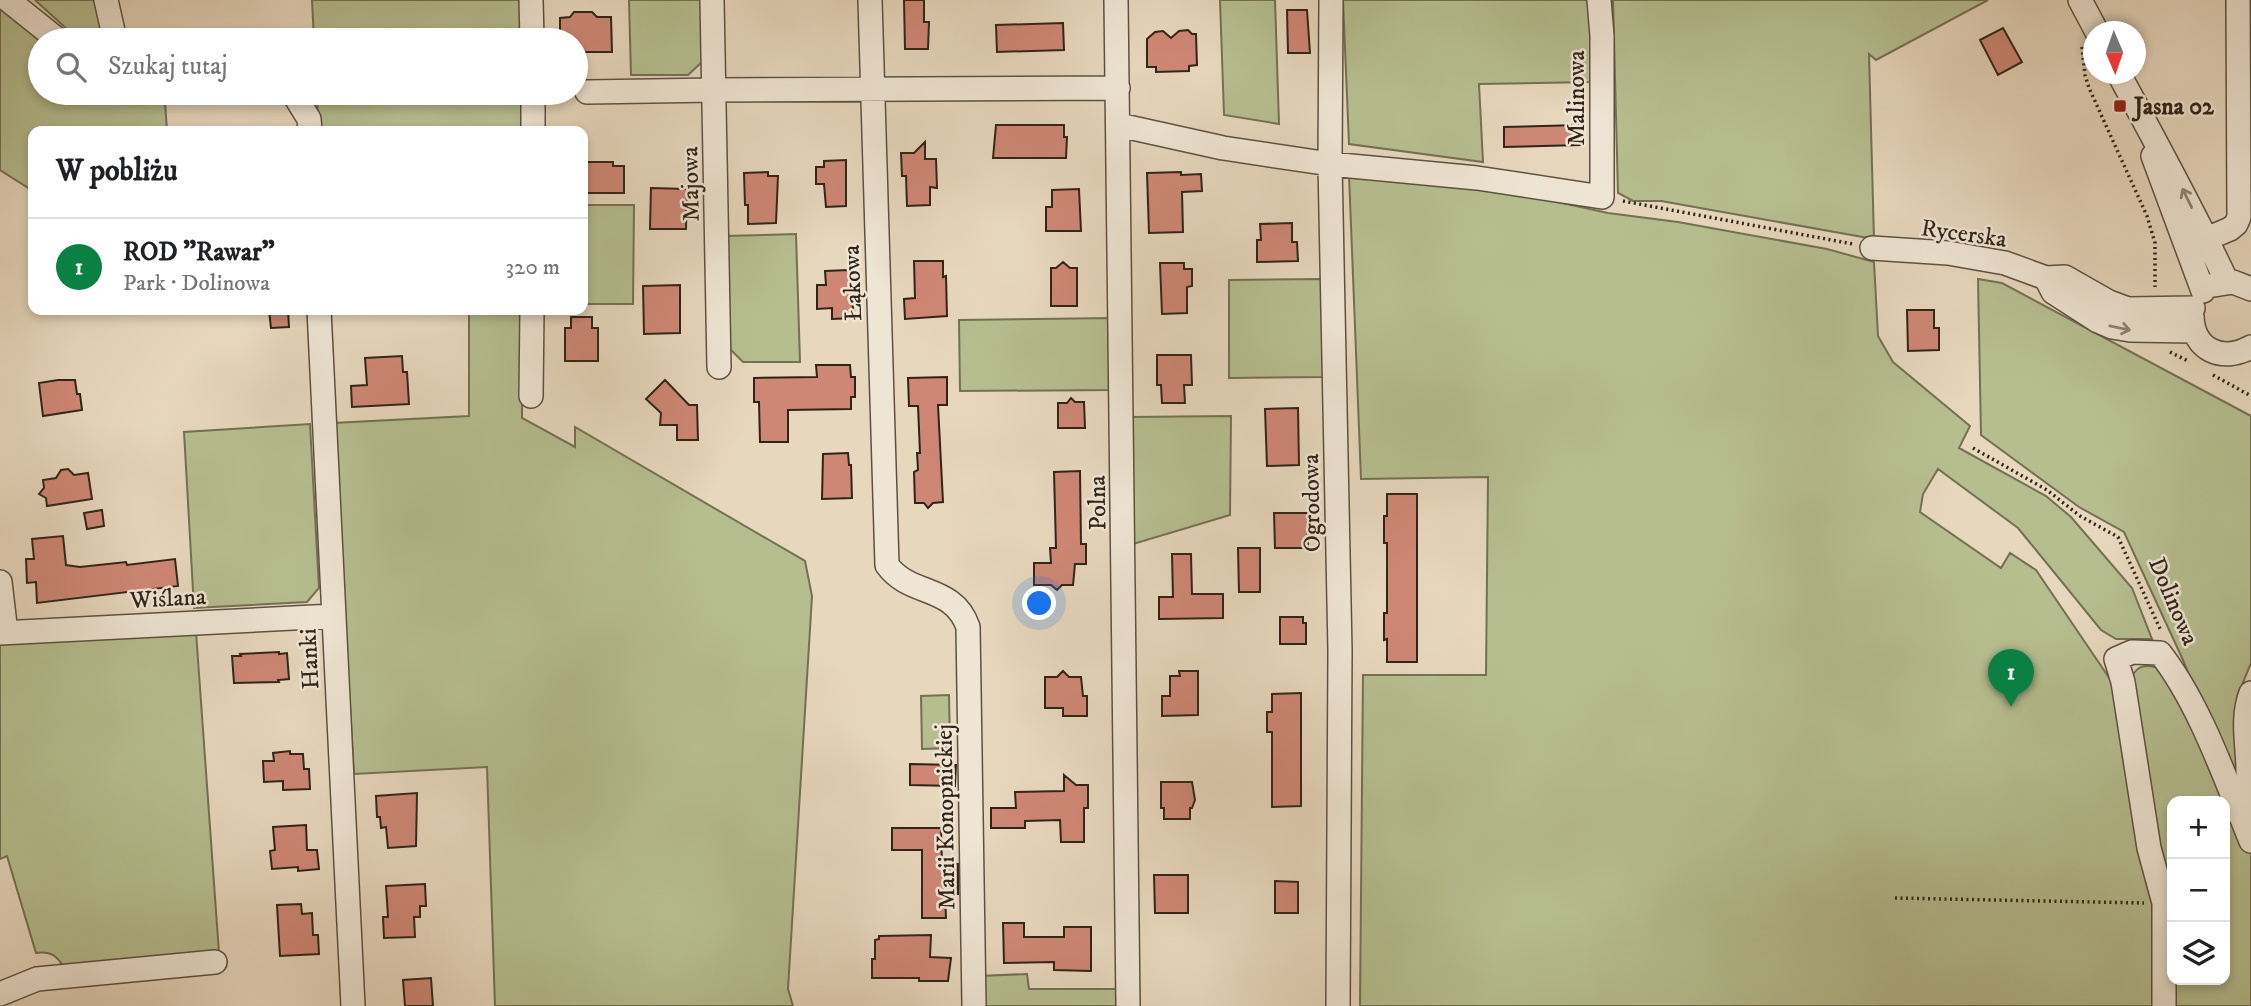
<!DOCTYPE html>
<html lang="pl">
<head>
<meta charset="utf-8">
<style>
  :root { --surface:#fff; --page:#f6f6f6; --text:#202124; --muted:#757577; --line:#e0e0e0; --accent:#0b8043 }
  body { margin:0; font-family:"IM FELL DW Pica",serif; background:var(--page); color:var(--text) }
  .controls { position:absolute; right:21px; bottom:21px; display:grid; overflow:hidden; border-radius:14px; box-shadow:0 4px 10px #0003 }
  .controls button { width:63px; height:63px; display:grid; place-items:center; padding:0; border:0; border-bottom:2px solid var(--line); background:var(--surface); color:var(--text); font:35px sans-serif }
  .compass { position:absolute; left:2083px; top:21px; width:63px; height:63px; border-radius:50%; background:var(--surface); box-shadow:0 4px 10px #0003; rotate:178deg }
  .you { position:absolute; left:1040px; top:604px; width:24px; height:24px; margin:-18px; border:5px solid #fff; border-radius:50%; background:#1a73e8; box-shadow:0 0 0 10px #1a73e833 }
  .badge { display:grid; place-items:center; width:46px; height:46px; border-radius:50%; background:var(--accent); color:#fff; font-size:23px; font-weight:700 }
  .pin { position:absolute; translate:-50% -58px; filter:drop-shadow(0 2px 4px #0008) }
  .pin::after { content:''; position:absolute; top:37px; width:24px; height:21px; background:inherit; clip-path:polygon(0 0,100% 0,50% 100%) }
  .list { margin:0; padding:0; list-style:none }
  h2 { display:flex; justify-content:space-between; align-items:center; height:91px; margin:0; padding:0 28px; font-size:30px }
  h2 small { font-size:23px; font-weight:400; color:var(--muted) }
  .list li { display:grid; grid-template-columns:46px 1fr auto; gap:21px; align-items:center; box-sizing:border-box; height:98px; padding:0 28px; border-top:2px solid var(--line) }
  .list b { display:block; font-size:26px; white-space:nowrap }
  .list p { margin:0; font-size:23px; white-space:nowrap; color:var(--muted) }
  .list em { font-size:23px; font-style:normal; color:var(--muted) }
  .icon { flex:none; width:38px; height:38px; fill:none; stroke:currentColor; stroke-width:2; stroke-linecap:round; stroke-linejoin:round }
  .map { position:relative; flex:none; width:2251px; height:1006px; overflow:hidden }
  .search { position:absolute; background:var(--surface); box-shadow:0 4px 10px #0003; left:28px; top:28px; width:560px; height:77px; display:flex; align-items:center; gap:18px; box-sizing:border-box; padding:0 24px; border-radius:38px; color:var(--muted); font-size:26px }
  .panel { position:absolute; background:var(--surface); box-shadow:0 4px 10px #0003; left:28px; top:126px; width:560px; height:189px; border-radius:14px }
  .map>svg:first-child { display:block }
</style>
</head>
<body>
<div class="map">
<svg width="2251" height="1006" viewBox="0 0 2251 1006">
  <rect width="100%" height="100%" fill="#e7d7bd"/>
  <filter id="stains"><feTurbulence type="fractalNoise" baseFrequency=".00286" numOctaves="4"/><feColorMatrix values="0 0 0 0 .2 0 0 0 0 .09 0 0 0 0 .02 0 0 0 .5 -.17"/></filter>
  <radialGradient id="worn" r=".72"><stop offset=".6" stop-color="#630" stop-opacity="0"/><stop offset="1" stop-color="#630" stop-opacity=".3"/></radialGradient>
  <path fill="#b6be90" stroke="#737154" stroke-width="2" fill-rule="evenodd" d="M 0,0 L 40,40 L 40,93 L 118,93 L 129,103 L 165,102 L 167,131 L 33,131 L 33,191 L 0,170 Z
    M 35,0 L 96,0 L 105,27 L 93,40 L 79,40 Z
    M 312,0 L 521,0 L 522,40 L 314,40 Z
    M 629,0 L 701,0 L 702,62 L 688,75 L 631,75 Z
    M 1220,0 L 1275,0 L 1279,124 L 1224,115 Z
    M 1343,0 L 1590,0 L 1592,82 L 1479,84 L 1483,162 L 1349,144 Z
    M 1613,0 L 1988,0 L 1876,60 L 1869,54 L 1874,239 L 1661,201 L 1633,201 L 1618,193 Z
    M 317,93 L 523,93 L 523,131 L 318,131 Z
    M 1349,175 L 1512,192 L 1608,213 L 1678,222 L 1827,249 L 1874,262 L 1878,336 L 1893,362 L 1970,426 L 1959,448 L 2046,496 L 2071,517 L 2132,588 L 2152,639 L 2116,639 L 2101,630 L 2018,528 L 1938,469 L 1923,494 L 1920,512 L 2001,568 L 2010,553 L 2036,570 L 2112,682 L 2130,682 C 2135,665 2145,663 2162,669 L 2201,743 L 2251,854 L 2251,1006 L 1360,1006 L 1363,675 L 1486,675 L 1488,477 L 1361,479 ZM 2172,801 L 2225,801 L 2225,980 L 2172,980 Z
    M 583,205 L 634,205 L 633,304 L 583,304 Z
    M 796,234 L 800,362 L 743,362 L 727,346 L 725,236 Z
    M 1323,279 L 1324,377 L 1229,378 L 1229,280 Z
    M 1978,279 L 2002,283 L 2251,416 L 2251,663 L 2237,697 L 2239,768 L 2230,777 L 2183,660 L 2124,532 L 2079,507 L 1981,435 Z
    M 469,310 L 522,310 L 522,418 L 575,447 L 575,427 L 805,561 L 812,596 L 788,989 L 793,1006 L 495,1006 L 487,767 L 354,774 L 333,423 L 469,416 Z
    M 1113,318 L 1114,390 L 960,391 L 959,320 Z
    M 1231,416 L 1230,515 L 1130,545 L 1128,417 Z
    M 310,424 L 319,588 L 307,602 L 194,608 L 184,432 Z
    M 196,632 L 219,953 L 64,968 C 57,955 50,951 36,953 L 7,856 L 0,859 L 0,641 Z
    M 949,695 L 950,748 L 922,749 L 921,696 Z
    M 1027,974 L 1029,989 L 1116,989 L 1116,1006 L 980,1006 L 979,976 Z"/>
  <path fill="#ce8775" stroke="#302419" stroke-width="2" d="M 904,0 L 924,0 L 924,22 L 929,22 L 928,49 L 905,49 Z
    M 1287,10 L 1307,10 L 1310,53 L 1288,53 Z
    M 574,12 L 592,12 L 597,17 L 611,17 L 612,52 L 582,52 L 582,49 L 576,49 L 576,40 L 560,40 L 560,18 L 570,17 Z
    M 1063,23 L 1064,50 L 997,52 L 996,25 Z
    M 2003,28 L 2022,62 L 1998,75 L 1980,40 Z
    M 1188,30 L 1192,34 L 1196,34 L 1197,65 L 1189,66 L 1189,71 L 1156,72 L 1156,67 L 1147,67 L 1147,39 L 1155,32 L 1163,31 L 1171,38 L 1179,31 Z
    M 996,125 L 1064,125 L 1064,137 L 1067,137 L 1066,158 L 993,158 Z
    M 1579,125 L 1580,145 L 1504,147 L 1504,127 Z
    M 925,142 L 925,159 L 936,159 L 937,188 L 930,187 L 930,205 L 907,206 L 906,176 L 902,176 L 901,153 L 914,153 Z
    M 846,160 L 846,206 L 826,207 L 824,184 L 816,184 L 816,167 L 824,167 L 824,161 Z
    M 583,162 L 613,162 L 613,166 L 624,166 L 624,193 L 583,193 Z
    M 768,172 L 768,176 L 778,176 L 776,223 L 748,224 L 748,205 L 745,205 L 744,173 Z
    M 1181,172 L 1181,175 L 1201,174 L 1202,191 L 1182,192 L 1183,232 L 1149,233 L 1147,173 Z
    M 651,188 L 687,189 L 686,229 L 650,229 Z
    M 1079,189 L 1081,231 L 1046,231 L 1046,207 L 1052,207 L 1052,190 Z
    M 1292,223 L 1292,242 L 1297,242 L 1298,261 L 1257,262 L 1257,240 L 1261,240 L 1260,224 Z
    M 914,261 L 943,261 L 943,277 L 946,276 L 947,316 L 905,319 L 904,299 L 915,298 Z
    M 1063,262 L 1070,268 L 1077,268 L 1077,306 L 1051,306 L 1051,268 L 1056,268 Z
    M 1160,263 L 1184,263 L 1184,269 L 1192,269 L 1192,286 L 1187,287 L 1187,313 L 1162,314 Z
    M 849,270 L 854,318 L 832,319 L 832,308 L 817,309 L 817,285 L 826,285 L 825,271 Z
    M 680,285 L 680,333 L 644,334 L 643,286 Z
    M 269,310 L 288,310 L 289,327 L 271,328 Z
    M 1907,310 L 1934,310 L 1934,328 L 1939,328 L 1939,350 L 1908,351 Z
    M 571,317 L 592,317 L 592,328 L 598,328 L 598,361 L 565,361 L 565,328 L 571,328 Z
    M 1157,355 L 1191,355 L 1192,385 L 1184,385 L 1185,403 L 1162,403 L 1161,385 L 1157,385 Z
    M 402,356 L 403,372 L 407,372 L 409,404 L 352,407 L 351,386 L 367,385 L 365,358 Z
    M 816,365 L 850,365 L 851,377 L 855,377 L 855,397 L 851,397 L 851,409 L 788,410 L 788,442 L 760,442 L 759,402 L 754,402 L 754,378 L 817,377 Z
    M 947,377 L 947,405 L 938,405 L 943,502 L 933,503 L 928,508 L 924,503 L 915,503 L 914,472 L 918,470 L 917,453 L 920,453 L 918,406 L 909,406 L 908,378 Z
    M 58,380 L 75,380 L 77,394 L 80,394 L 82,410 L 43,416 L 39,383 Z
    M 665,380 L 689,405 L 697,405 L 698,440 L 677,440 L 677,425 L 660,425 L 661,413 L 646,399 Z
    M 1071,398 L 1075,402 L 1084,402 L 1085,428 L 1058,428 L 1058,403 L 1067,403 Z
    M 1298,408 L 1299,465 L 1267,466 L 1265,409 Z
    M 848,453 L 849,465 L 851,465 L 852,498 L 822,499 L 823,454 Z
    M 68,469 L 74,475 L 88,473 L 92,499 L 47,506 L 46,498 L 39,494 L 44,488 L 43,480 L 56,478 L 61,470 Z
    M 1080,471 L 1081,544 L 1086,544 L 1086,564 L 1075,564 L 1073,585 L 1062,585 L 1057,590 L 1051,585 L 1034,585 L 1034,563 L 1051,563 L 1050,548 L 1056,548 L 1054,472 Z
    M 1387,494 L 1417,494 L 1417,662 L 1387,662 L 1387,639 L 1384,640 L 1384,613 L 1387,613 L 1387,543 L 1384,543 L 1384,516 L 1387,516 Z
    M 102,510 L 104,526 L 87,529 L 84,513 Z
    M 1274,513 L 1307,513 L 1308,548 L 1275,548 Z
    M 63,536 L 66,565 L 80,567 L 126,562 L 127,565 L 175,559 L 178,586 L 37,603 L 36,582 L 27,583 L 26,559 L 34,559 L 32,539 Z
    M 1238,548 L 1260,548 L 1260,592 L 1239,592 Z
    M 1172,554 L 1191,554 L 1192,594 L 1223,594 L 1223,618 L 1159,619 L 1159,597 L 1173,597 Z
    M 1280,617 L 1303,617 L 1303,623 L 1306,623 L 1306,644 L 1280,644 Z
    M 279,652 L 279,654 L 287,653 L 289,679 L 278,680 L 279,682 L 234,683 L 232,656 L 241,656 L 240,654 Z
    M 1063,671 L 1069,677 L 1081,677 L 1083,696 L 1087,696 L 1087,716 L 1063,716 L 1063,708 L 1045,708 L 1045,677 L 1057,677 Z
    M 1179,671 L 1198,671 L 1198,715 L 1162,716 L 1162,696 L 1170,696 L 1170,676 L 1180,676 Z
    M 1301,693 L 1301,806 L 1272,807 L 1272,732 L 1267,732 L 1267,712 L 1272,712 L 1272,694 Z
    M 290,751 L 290,754 L 303,754 L 304,769 L 309,769 L 310,789 L 283,790 L 283,781 L 264,782 L 263,761 L 274,761 L 273,753 Z
    M 910,764 L 956,765 L 955,786 L 910,785 Z
    M 1064,775 L 1076,785 L 1088,785 L 1088,808 L 1084,808 L 1084,842 L 1061,842 L 1060,820 L 1025,821 L 1025,828 L 991,828 L 991,808 L 1016,808 L 1015,792 L 1064,791 Z
    M 1161,782 L 1192,782 L 1195,800 L 1192,808 L 1190,808 L 1190,819 L 1164,819 L 1164,808 L 1161,808 Z
    M 417,793 L 416,846 L 388,848 L 386,827 L 381,828 L 380,817 L 377,817 L 376,796 Z
    M 306,825 L 307,850 L 317,850 L 319,869 L 298,871 L 298,867 L 272,869 L 270,851 L 275,850 L 273,827 Z
    M 892,828 L 941,828 L 942,864 L 958,864 L 958,894 L 945,894 L 946,918 L 922,918 L 922,850 L 892,850 Z
    M 1154,875 L 1188,875 L 1188,913 L 1155,913 Z
    M 1275,881 L 1298,882 L 1298,913 L 1275,913 Z
    M 425,884 L 426,906 L 420,906 L 420,917 L 414,917 L 415,937 L 384,938 L 383,917 L 388,917 L 386,886 Z
    M 301,904 L 302,914 L 312,913 L 313,935 L 318,935 L 319,954 L 280,956 L 277,905 Z
    M 1003,923 L 1024,923 L 1024,937 L 1064,937 L 1064,927 L 1091,927 L 1091,971 L 1054,970 L 1054,962 L 1004,963 Z
    M 931,935 L 930,957 L 951,958 L 948,981 L 919,981 L 919,978 L 872,978 L 872,959 L 875,959 L 875,940 L 879,939 L 879,936 Z
    M 431,978 L 433,1006 L 405,1006 L 403,980 Z"/>
  <g fill="none" stroke-linecap="round" stroke-linejoin="round">
    <g stroke="#5e5142" stroke-width="26">
      <path id="minor" d="M 8,0 L 58,40
        M 106,0 L 115,40
        M 531,0 L 532,40
        M 712,0 L 719,367
        M 870,0 L 887,565 C 910,597 953,584 968,627 L 974,1006
        M 1116,0 L 1128,1006
        M 1331,0 L 1330,164 L 1340,651 L 1338,1006
        M 2080,0 L 2097,32
        M 2119,74 C 2156,143 2194,211 2227,282
        M 587,92 L 715,90 L 1118,88
        M 293,93 L 309,119 L 310,131
        M 1119,125 L 1223,148 L 1330,164 L 1477,178 L 1602,197 L 1602,36 L 1599,0
        M 533,131 L 533,93
        M 2153,156 L 2203,291
        M 2187,247 L 2230,229 L 2236,224 L 2239,217 L 2238,0
        M 1872,248 L 1948,253 L 2005,263 L 2046,278 L 2065,277 L 2109,302 L 2128,309 L 2193,308
        M 2046,278 L 2053,292 L 2098,321 L 2112,327 L 2130,330 L 2194,331
        M 2214,285 L 2233,282 L 2251,289
        M 319,310 L 353,1006
        M 2192,316 C 2193,350 2222,363 2251,347
        M 531,396 L 532,310
        M 0,582 L 6,633
        M 0,633 L 333,616
        M 2240,815 C 2245,800 2249,787 2248,771 C 2248,745 2241,719 2251,693
        M 0,994 L 37,979 L 215,962
        M 2164,1006 L 2164,903 L 2149,848 L 2123,682 L 2116,659 L 2132,652 L 2160,653 C 2200,704 2226,781 2251,841"/>
    </g>
    <path stroke="#302419" stroke-width="3.5" stroke-dasharray="2 3.5" stroke-linecap="butt" d="M 2082,47 L 2085,75 L 2089,88 L 2147,216 L 2155,243 L 2155,287
      M 1623,201 L 1853,244
      M 2170,352 L 2188,361
      M 2213,375 L 2251,396
      M 1973,448 L 2047,490 L 2080,516 L 2118,537 L 2161,631
      M 1895,898 L 2144,903"/>
    <use href="#minor" stroke="#efe5d4" stroke-width="23"/>
  </g>
  <defs><path id="oneway-shaft" d="M-6 0H5M1.5-3L5.5 0L1.5 3" fill="none" stroke-width="1.6" stroke-linecap="round" stroke-linejoin="round" transform="scale(1.75)"/></defs>
  <g stroke="#908476">
    <use href="#oneway-shaft" transform="translate(2187 198) rotate(-116)"/>
    <use href="#oneway-shaft" transform="translate(2120 328) rotate(12)"/>
  </g>
  <rect fill="#8f2418" stroke="#efe5d4" stroke-width="2.5" x="2113" y="99" width="14" height="14" rx="3.5"/>
  <g text-anchor="middle" stroke-width="5" stroke-linejoin="round" paint-order="stroke">
    <g font-size="24" fill="#302419" stroke="#efe5d4">
      <text transform="translate(1576 98) rotate(-90)" y="8">Malinowa</text>
      <text transform="translate(690 184) rotate(-91)" y="8">Majowa</text>
      <text transform="translate(1964 233) rotate(8)" y="8">Rycerska</text>
      <text transform="translate(852 283) rotate(-92)" y="8">Łąkowa</text>
      <text transform="translate(1097 503) rotate(-91)" y="8">Polna</text>
      <text transform="translate(1311 503) rotate(-91)" y="8">Ogrodowa</text>
      <text transform="translate(168 598) rotate(-3)" y="8">Wiślana</text>
      <text transform="translate(2174 601) rotate(67)" y="8">Dolinowa</text>
      <text transform="translate(309 659) rotate(-93)" y="8">Hanki</text>
      <text transform="translate(945 817) rotate(-91)" y="8">Marii Konopnickiej</text>
    </g>
    <g font-size="24" font-weight="bold" fill="#302419" stroke="#efe5d4" text-anchor="start">
      <text x="2134" y="114">Jasna 02</text>
    </g>
  </g>
  <rect width="100%" height="100%" filter="url(#stains)"/>
  <rect width="100%" height="100%" fill="url(#worn)"/>
</svg>
<div class="controls">
<button>+</button>
<button>−</button>
<button><svg class="icon" aria-label="layers" viewBox="0 0 24 24"><path d="M12 4l9 5-9 5-9-5zM3 14l9 5 9-5"/></svg></button>
</div>
<svg class="compass" viewBox="-18 -18 36 36"><path d="M0-13l5 13h-10z" fill="#e53935"/><path d="M0 13l5-13h-10z" fill="#757577"/></svg>
<div class="you"></div>
<div class="pin badge" style="left:2011px;top:707px">1</div>
<div class="search"><svg class="icon" aria-label="search" viewBox="0 0 24 24"><circle cx="10" cy="10" r="6"/><path d="M15 15l6 6"/></svg>Szukaj tutaj</div>
<section class="panel">
<h2>W pobliżu<small></small></h2>
<ul class="list">
<li><span class="badge">1</span><div><b>ROD &quot;Rawar&quot;</b><p>Park · Dolinowa</p></div><em>320 m</em></li>
</ul>
</section>
</div>
</body>
</html>
